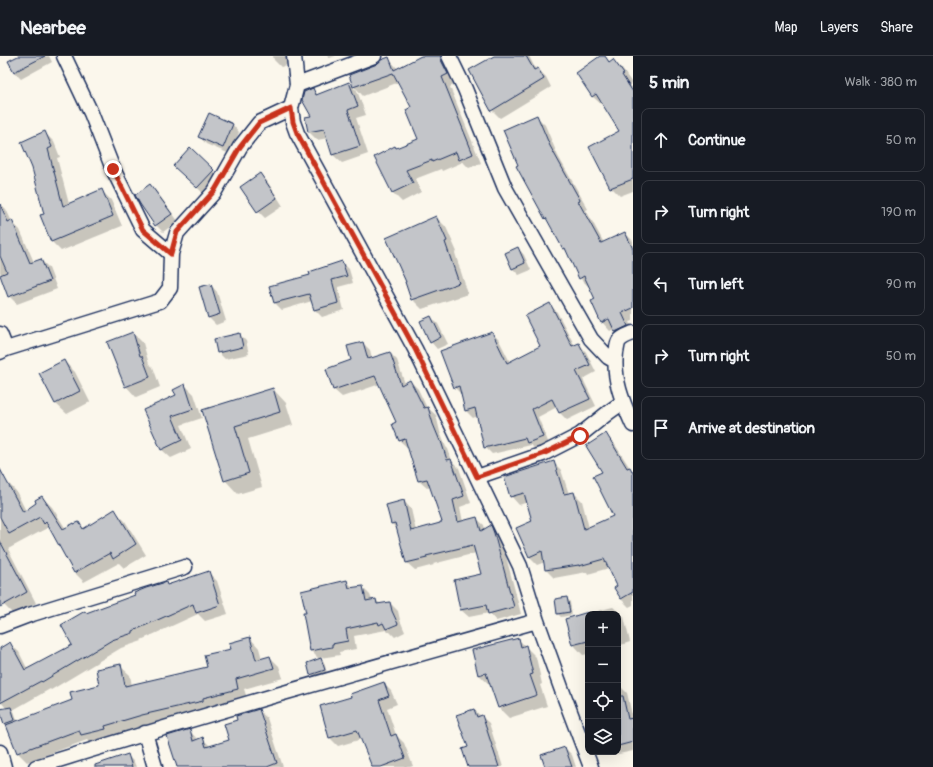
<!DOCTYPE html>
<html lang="en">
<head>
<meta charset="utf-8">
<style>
  :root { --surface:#171b24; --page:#20242c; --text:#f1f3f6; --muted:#9ea1a6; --line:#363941 }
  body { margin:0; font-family:Pangolin,sans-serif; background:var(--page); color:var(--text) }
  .controls { position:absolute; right:12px; bottom:12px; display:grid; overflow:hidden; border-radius:8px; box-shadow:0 4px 16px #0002 }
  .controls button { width:36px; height:36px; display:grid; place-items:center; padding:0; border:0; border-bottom:1px solid var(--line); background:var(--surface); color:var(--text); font:20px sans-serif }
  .stop { position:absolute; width:12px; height:12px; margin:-9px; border:3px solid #c8321e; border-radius:50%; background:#fff }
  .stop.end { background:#c8321e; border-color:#fff; box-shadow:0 1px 4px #0008 }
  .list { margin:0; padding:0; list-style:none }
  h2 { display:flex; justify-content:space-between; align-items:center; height:52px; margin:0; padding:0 16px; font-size:17px }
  h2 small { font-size:13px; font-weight:400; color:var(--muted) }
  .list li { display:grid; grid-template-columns:26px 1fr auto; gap:12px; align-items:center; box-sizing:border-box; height:64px; margin:0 8px 8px; padding:0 8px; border:1px solid var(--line); border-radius:8px }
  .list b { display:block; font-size:15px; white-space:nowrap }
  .list em { font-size:13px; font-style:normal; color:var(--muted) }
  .icon { flex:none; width:22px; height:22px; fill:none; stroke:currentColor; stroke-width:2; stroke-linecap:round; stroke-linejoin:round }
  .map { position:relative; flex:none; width:633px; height:711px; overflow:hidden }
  header { display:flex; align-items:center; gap:24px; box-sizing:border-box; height:56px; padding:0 20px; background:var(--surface); border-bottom:1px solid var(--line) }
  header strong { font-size:19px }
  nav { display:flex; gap:22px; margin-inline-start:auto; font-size:14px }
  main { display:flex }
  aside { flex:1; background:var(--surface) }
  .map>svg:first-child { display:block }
</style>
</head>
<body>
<header>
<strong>Nearbee</strong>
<nav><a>Map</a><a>Layers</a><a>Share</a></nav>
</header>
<main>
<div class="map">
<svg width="633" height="711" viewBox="0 0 633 711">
  <rect width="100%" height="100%" fill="#fbf7ec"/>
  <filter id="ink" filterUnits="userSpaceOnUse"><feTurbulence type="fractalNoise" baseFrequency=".025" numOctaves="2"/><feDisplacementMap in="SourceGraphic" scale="8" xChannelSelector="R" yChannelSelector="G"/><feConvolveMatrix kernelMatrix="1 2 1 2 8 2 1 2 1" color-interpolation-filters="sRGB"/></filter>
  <g filter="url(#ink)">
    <path fill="#0003" fill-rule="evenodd" d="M 20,0 L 49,0 L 52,6 L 21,23 L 14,16 Z
      M 273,0 L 290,0 L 292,7 L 281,11 L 274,4 Z
      M 327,0 L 336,0 L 329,2 Z
      M 423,0 L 447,0 L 457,27 L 450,31 L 481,107 L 469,112 L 463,106 L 442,115 L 441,113 L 415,123 L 421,136 L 402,146 L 393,137 L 376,101 L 419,84 L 413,52 L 399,26 L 363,40 L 356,32 L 366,59 L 356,62 L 368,98 L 342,107 L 333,99 L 328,82 L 317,84 L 309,76 L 312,61 L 313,33 L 318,39 L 349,27 L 356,34 L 350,19 L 378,9 L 388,2 L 398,13 Z
      M 496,0 L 529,0 L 536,14 L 538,13 L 546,21 L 551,31 L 500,62 L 492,54 Z
      M 602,0 L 604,0 L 610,6 L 613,4 L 622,13 L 632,27 L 630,29 L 633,32 L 633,135 L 620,140 L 611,131 L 621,75 L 603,48 L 602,49 L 592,40 Z
      M 209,59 L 233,69 L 239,76 L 230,98 L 206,88 L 200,81 Z
      M 537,61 L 545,69 L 558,100 L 588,153 L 586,154 L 604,187 L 625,177 L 633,185 L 633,265 L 630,266 L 633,272 L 624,284 L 616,275 L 614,273 L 610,275 L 602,266 L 596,244 L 590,230 L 589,231 L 580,222 L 568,197 L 564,193 L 549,166 L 546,162 L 518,110 ZM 614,262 L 604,266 L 604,264 Z
      M 44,76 L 54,86 L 60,101 L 57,102 L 69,148 L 102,135 L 111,144 L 122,170 L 61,195 L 52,186 L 41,160 L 45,158 Z
      M 213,115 L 220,121 L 204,138 L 181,116 Z
      M 260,118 L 267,125 L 283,150 L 265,162 L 258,155 Z
      M 150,129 L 157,136 L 178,165 L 163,176 L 156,169 Z
      M 0,147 L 6,153 L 12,166 L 20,174 L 34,206 L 41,204 L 49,212 L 57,233 L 17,248 L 9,240 L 0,216 Z
      M 436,161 L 446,171 L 457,196 L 455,197 L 468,238 L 422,253 L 412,243 Z
      M 518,192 L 524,199 L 531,214 L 519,219 L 512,212 Z
      M 342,206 L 349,213 L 353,227 L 338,231 L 344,254 L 322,261 L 315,254 L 312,245 L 282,254 L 275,247 L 271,231 L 311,220 Z
      M 211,229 L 217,236 L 226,265 L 216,269 L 209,262 Z
      M 549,248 L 557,256 L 575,290 L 579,288 L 586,296 L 596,316 L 583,323 L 596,350 L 567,364 L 560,357 L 557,351 L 538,361 L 549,388 L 535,393 L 531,389 L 492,398 L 485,391 L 478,360 L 473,362 L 465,354 L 462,339 L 454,331 L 492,277 L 499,284 L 510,306 L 542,290 Z
      M 431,261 L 438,268 L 448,288 L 437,293 L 431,286 Z
      M 133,277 L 143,287 L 149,308 L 153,311 L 160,331 L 136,341 L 126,330 Z
      M 239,278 L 246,285 L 249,298 L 225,303 L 218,296 Z
      M 363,287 L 370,294 L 372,302 L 390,297 L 397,304 L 405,328 L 410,325 L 418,333 L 427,352 L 428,352 L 436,359 L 440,376 L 446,391 L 448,393 L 452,405 L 459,412 L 471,447 L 460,451 L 463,466 L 476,462 L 484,469 L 485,473 L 491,470 L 498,478 L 502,485 L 521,558 L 496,565 L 489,557 L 469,561 L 461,554 L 456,524 L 482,519 L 476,497 L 433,508 L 434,509 L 415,514 L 407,507 L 398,474 L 392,468 L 404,445 L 411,453 L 416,475 L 443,467 L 431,431 L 427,432 L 419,425 L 409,391 L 408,392 L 400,385 L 398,366 L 380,328 L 342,341 L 334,334 L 327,314 L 352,305 Z
      M 64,305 L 75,316 L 90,346 L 67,358 L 56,348 L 41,317 Z
      M 185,329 L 194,338 L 202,362 L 181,369 L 191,393 L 171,402 L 161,393 L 177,340 Z
      M 273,333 L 286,347 L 293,369 L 248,383 L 262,431 L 238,438 L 225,424 L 204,355 Z
      M 606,379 L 614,387 L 630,412 L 633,415 L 633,549 L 629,551 L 621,543 L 619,530 L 609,512 L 588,518 L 587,516 L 554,522 L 546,514 L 545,506 L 537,509 L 529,501 L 533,466 L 528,446 L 519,449 L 511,440 L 553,406 L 561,414 L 569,438 L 574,437 L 582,445 L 589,472 L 614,461 L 603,416 Z
      M 6,425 L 16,435 L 26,455 L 37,448 L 42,441 L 52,451 L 66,473 L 78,467 L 85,473 L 115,455 L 125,465 L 146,499 L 124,512 L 119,507 L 84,526 L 74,516 L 49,471 L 8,493 L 36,547 L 14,559 L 4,549 L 0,549 L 0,428 Z
      M 208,516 L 217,525 L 228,558 L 205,565 L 198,558 L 141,584 L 142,585 L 121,592 L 51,634 L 50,633 L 13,654 L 14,655 L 18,666 L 74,645 L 100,630 L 120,610 L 130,619 L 132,630 L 208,611 L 250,582 L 259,592 L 262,603 L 270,601 L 279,610 L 283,622 L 244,633 L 247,642 L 114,680 L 115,682 L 91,688 L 87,684 L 27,706 L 18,697 L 8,671 L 5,668 L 7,653 L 0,645 L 0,593 L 10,588 L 19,596 L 28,614 L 74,589 L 86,558 L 136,539 L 165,527 L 168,530 Z
      M 346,525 L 354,532 L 362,531 L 370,539 L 372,544 L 376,544 L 381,549 L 390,547 L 398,555 L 400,564 L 405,576 L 395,581 L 390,576 L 388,576 L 386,574 L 354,580 L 356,593 L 339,596 L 340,599 L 320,602 L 324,606 L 327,617 L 315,621 L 311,618 L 319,603 L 311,595 L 307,557 Z
      M 567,542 L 570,546 L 572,559 L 561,561 L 558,558 L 556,544 Z
      M 613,551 L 624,561 L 630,586 L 618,590 L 618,558 L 588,558 L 588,598 L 583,599 L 573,588 L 566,563 Z
      M 518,583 L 536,601 L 542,628 L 540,629 L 547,650 L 509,662 L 499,652 L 491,629 L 490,629 L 479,619 L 473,595 Z
      M 383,627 L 391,635 L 397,648 L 387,652 L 396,679 L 404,687 L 413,710 L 410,711 L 373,711 L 362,683 L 338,690 L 330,682 L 352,642 Z
      M 620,630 L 627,637 L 633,663 L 633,695 L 614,699 L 611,696 L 618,696 L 618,631 Z
      M 588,637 L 588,648 L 586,638 Z
      M 258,654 L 267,662 L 283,711 L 178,711 L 189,674 L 198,684 L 203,683 L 211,691 L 231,685 L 238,664 Z
      M 474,654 L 489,667 L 503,711 L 469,711 Z
      M 565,692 L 572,699 L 576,711 L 546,711 Z
      M 127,699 L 134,706 L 136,711 L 104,711 Z"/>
    <path fill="#c3c5c9" stroke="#1b2f5e" d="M 18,0 L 45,0 L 14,16 L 8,5 Z
      M 421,0 L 441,0 L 441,4 L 448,18 L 442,21 L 473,98 L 459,104 L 456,96 L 432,106 L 432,104 L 406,114 L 413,127 L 392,137 L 374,101 L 395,90 L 396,92 L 418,83 L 406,54 L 411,51 L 393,17 L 353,31 L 349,19 L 377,8 L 381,4 L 389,1 L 394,14 Z
      M 494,0 L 526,0 L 534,14 L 538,12 L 544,23 L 491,55 L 479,33 L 469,14 Z
      M 600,0 L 605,0 L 609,6 L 613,3 L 624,18 L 622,19 L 633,36 L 633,123 L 610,132 L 589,91 L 619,75 L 596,38 L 592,41 L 576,17 Z
      M 349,26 L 358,50 L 348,54 L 360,90 L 332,99 L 324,73 L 308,76 L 305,61 L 311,60 L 302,44 L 304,36 L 313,32 L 316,39 Z
      M 209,57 L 233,68 L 223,92 L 198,81 Z
      M 537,59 L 550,90 L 580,144 L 578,145 L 601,187 L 625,176 L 633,193 L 633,252 L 622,257 L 628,270 L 615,276 L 609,263 L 601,267 L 591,245 L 595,243 L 584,220 L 579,223 L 565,192 L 563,193 L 546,162 L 545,163 L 516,110 L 518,109 L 503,74 Z
      M 45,75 L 52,91 L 48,93 L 63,150 L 102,133 L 113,160 L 51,186 L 40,159 L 44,158 L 32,112 L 21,86 Z
      M 190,91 L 214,114 L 197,132 L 173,110 Z
      M 260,117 L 277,142 L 257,156 L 240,131 Z
      M 150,128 L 172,158 L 155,170 L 140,148 L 135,139 Z
      M 0,148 L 8,166 L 12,164 L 30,207 L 41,203 L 50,225 L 8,241 L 0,219 L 7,216 L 0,200 Z
      M 436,160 L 447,185 L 445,186 L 459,227 L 411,244 L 405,226 L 406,226 L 386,182 Z
      M 518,191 L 525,207 L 512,213 L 505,197 Z
      M 342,205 L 347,220 L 332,224 L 338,247 L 314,254 L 309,238 L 274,247 L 269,230 L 310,219 L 309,216 Z
      M 211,228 L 220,258 L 208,262 L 199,231 Z
      M 550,247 L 572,290 L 579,287 L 590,309 L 576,315 L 590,343 L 559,357 L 552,343 L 532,353 L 543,381 L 527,387 L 525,382 L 484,392 L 475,352 L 465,355 L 459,330 L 454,332 L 440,295 L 492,276 L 507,307 L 540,290 L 525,260 Z
      M 431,260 L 441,281 L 430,287 L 420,265 Z
      M 133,276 L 140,300 L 142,300 L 150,321 L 125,331 L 107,286 Z
      M 240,277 L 243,291 L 217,297 L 214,283 Z
      M 363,286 L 368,303 L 390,296 L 401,329 L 410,324 L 424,352 L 428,351 L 433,368 L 440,385 L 441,385 L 447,404 L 451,403 L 464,440 L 453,444 L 458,466 L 477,461 L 481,475 L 491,469 L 494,477 L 514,551 L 488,558 L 486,549 L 460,554 L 454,524 L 481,518 L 473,489 L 426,500 L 427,502 L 406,507 L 395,467 L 391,468 L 386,449 L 404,444 L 411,475 L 440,467 L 440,466 L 442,466 L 427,423 L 418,425 L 405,383 L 399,385 L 392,368 L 396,366 L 375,320 L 333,334 L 326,313 L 351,304 L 347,290 Z
      M 64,304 L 80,335 L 55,348 L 39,317 Z
      M 185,328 L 193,353 L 172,360 L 182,384 L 161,394 L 143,354 L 176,339 L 173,334 Z
      M 273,332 L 280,356 L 235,370 L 249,417 L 224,425 L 202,354 Z
      M 606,377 L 627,412 L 630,411 L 633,417 L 633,536 L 621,543 L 614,532 L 617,530 L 604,503 L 579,510 L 579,509 L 545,514 L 542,495 L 529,501 L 516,472 L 532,465 L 524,437 L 510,441 L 504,421 L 554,405 L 564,438 L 574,436 L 584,473 L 613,460 L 593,420 L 602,416 L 586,390 Z
      M 0,413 L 23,456 L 36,447 L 35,444 L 42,440 L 63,473 L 74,467 L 74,468 L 79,466 L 83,473 L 115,453 L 136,488 L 113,503 L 110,497 L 74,517 L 46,466 L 44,468 L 40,461 L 9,478 L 0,461 Z
      M 0,485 L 27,536 L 0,551 Z
      M 209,515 L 220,549 L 196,557 L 193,548 L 133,575 L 133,577 L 112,584 L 42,626 L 41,625 L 0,647 L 0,592 L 10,586 L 25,614 L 72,589 L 61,569 L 85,555 L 86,557 L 135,539 L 134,537 L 146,532 L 166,526 L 167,529 Z
      M 347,524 L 349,532 L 363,530 L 366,545 L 376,543 L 377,548 L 390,546 L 392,555 L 398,568 L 386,573 L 383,567 L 379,569 L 378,566 L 346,573 L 348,585 L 332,588 L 332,591 L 310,595 L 303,557 L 306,557 L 301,535 Z
      M 567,541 L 570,556 L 557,558 L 555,543 Z
      M 588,556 L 588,585 L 572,589 L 565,563 Z
      M 250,581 L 256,604 L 270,600 L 274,612 L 236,623 L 238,633 L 203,642 L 203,645 L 142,659 L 105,670 L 106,673 L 81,679 L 79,674 L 17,697 L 6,669 L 72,644 L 70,636 L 99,629 L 96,613 L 121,608 L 125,630 L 207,611 L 204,599 L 231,593 L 229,587 Z
      M 519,582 L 521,591 L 526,589 L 533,618 L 530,619 L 537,639 L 498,652 L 486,617 L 478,619 L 472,594 Z
      M 321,602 L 325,614 L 310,619 L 307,607 Z
      M 384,626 L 389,640 L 379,644 L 391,680 L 396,678 L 405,702 L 381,711 L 372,711 L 357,674 L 329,682 L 320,650 L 351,641 L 350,638 Z
      M 618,640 L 623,640 L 628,663 L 633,662 L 633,686 L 618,690 Z
      M 11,651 L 15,664 L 4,668 L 0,656 L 0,653 Z
      M 259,653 L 277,707 L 267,711 L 177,711 L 167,680 L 190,673 L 193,685 L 203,681 L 206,691 L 229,684 L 224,668 L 237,664 L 236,660 Z
      M 474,653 L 477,661 L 482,659 L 499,711 L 468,711 L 462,693 L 468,691 L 456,659 Z
      M 565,691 L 572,711 L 545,711 L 541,699 Z
      M 128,698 L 132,711 L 95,711 L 95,709 Z"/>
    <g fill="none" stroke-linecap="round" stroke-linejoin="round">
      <g stroke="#1b2f5e" stroke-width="17">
        <path id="minor" d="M 64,0 L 91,57 L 113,113 L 143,174 L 171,198
          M 294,0 L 297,29 L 291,52 L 293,66 L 297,77 L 415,293 L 520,510 L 537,565 L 563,637 L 591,711
          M 449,0 L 465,33 L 505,132 L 591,283 L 608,301 L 615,305
          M 297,29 L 374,0
          M 633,277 C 628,279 622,281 619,285 C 617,288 617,293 616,297 C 613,323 622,345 633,369
          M 0,278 L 6,293
          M 0,296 L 6,293 L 160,245 L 170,232 L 171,198 L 177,177 L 215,135 L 240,91 L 259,67 L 291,52
          M 477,421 L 543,398 L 580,379 L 609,356 L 623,346
          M 0,570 L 29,559 L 185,511
          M 145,677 L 155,711
          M 0,696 L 4,711
          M 36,711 C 203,659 370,612 537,565"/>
      </g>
      <use href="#minor" stroke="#fbf7ec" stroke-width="14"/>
    </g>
  </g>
  <g fill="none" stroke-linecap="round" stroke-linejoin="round" filter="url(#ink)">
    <path stroke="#c8321e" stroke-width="5" d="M 113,113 L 143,174 L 171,198 L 177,176 L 215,134 L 240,91 L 259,67 L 291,52 L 293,66 L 297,77 L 415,293 L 477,421 L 543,398 L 580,380"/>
  </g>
</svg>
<div class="controls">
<button>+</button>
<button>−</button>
<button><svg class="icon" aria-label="locate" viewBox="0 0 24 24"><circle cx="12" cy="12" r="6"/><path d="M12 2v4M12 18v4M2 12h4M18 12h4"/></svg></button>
<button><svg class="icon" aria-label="layers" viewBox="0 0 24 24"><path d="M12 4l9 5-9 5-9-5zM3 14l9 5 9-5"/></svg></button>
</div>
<div class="stop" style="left:580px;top:380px"></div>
<div class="stop end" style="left:113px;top:113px"></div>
</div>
<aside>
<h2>5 min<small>Walk · 380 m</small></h2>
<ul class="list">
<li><svg class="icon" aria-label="ahead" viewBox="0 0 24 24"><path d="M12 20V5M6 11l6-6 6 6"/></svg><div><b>Continue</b></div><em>50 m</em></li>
<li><svg class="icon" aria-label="right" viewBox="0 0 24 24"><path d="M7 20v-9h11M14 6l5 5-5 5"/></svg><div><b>Turn right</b></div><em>190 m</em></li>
<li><svg class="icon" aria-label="left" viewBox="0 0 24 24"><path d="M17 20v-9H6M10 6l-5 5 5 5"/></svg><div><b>Turn left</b></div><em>90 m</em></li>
<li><svg class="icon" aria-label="right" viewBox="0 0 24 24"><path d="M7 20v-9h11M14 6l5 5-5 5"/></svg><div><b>Turn right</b></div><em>50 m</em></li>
<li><svg class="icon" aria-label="arrive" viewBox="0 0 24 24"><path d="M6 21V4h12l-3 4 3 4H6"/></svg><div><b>Arrive at destination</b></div></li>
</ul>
</aside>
</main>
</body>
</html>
